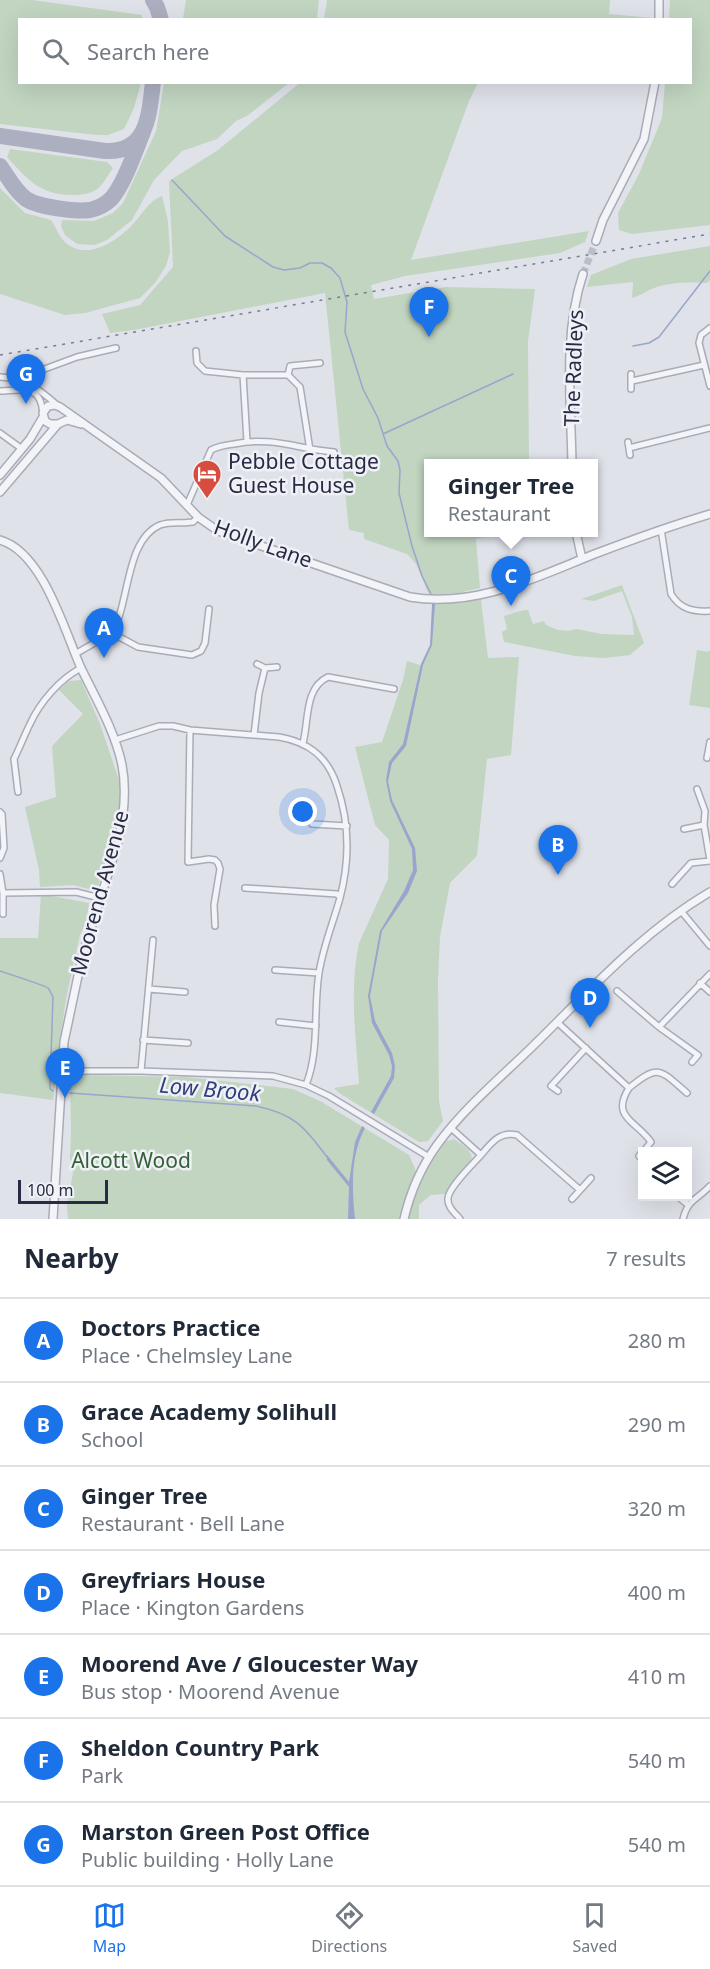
<!DOCTYPE html>
<html lang="en">
<head>
<meta charset="utf-8">
<style>
  :root { --surface:#fff; --page:#f6f6f7; --text:#1f2937; --muted:#747a83; --line:#e0e1e3; --accent:#1a73e8 }
  body { margin:0; font-family:"Noto Sans",sans-serif; background:var(--page); color:var(--text) }
  .controls { position:absolute; right:18px; bottom:18px; display:grid; overflow:hidden; border-radius:0px; box-shadow:0 6px 24px #0002 }
  .controls button { width:54px; height:54px; display:grid; place-items:center; padding:0; border:0; border-bottom:2px solid var(--line); background:var(--surface); color:var(--text); font:30px sans-serif }
  .scale { position:absolute; left:18px; bottom:15px; width:90px; box-sizing:border-box; padding-left:6px; border:3px solid #282b43; border-top:0; font-size:16px; line-height:21px; white-space:nowrap; color:#282b43; -webkit-text-stroke:4px #f0f1f7; paint-order:stroke }
  .you { position:absolute; left:303px; top:812px; width:21px; height:21px; margin:-15px; border:4px solid #fff; border-radius:50%; background:#1a73e8; box-shadow:0 0 0 9px #1a73e833 }
  .badge { display:grid; place-items:center; width:39px; height:39px; border-radius:50%; background:var(--accent); color:#fff; font-size:20px; font-weight:700 }
  .pin { position:absolute; translate:-50% -50px; filter:drop-shadow(0 2px 3px #0008) }
  .pin::after { content:''; position:absolute; top:32px; width:21px; height:18px; background:inherit; clip-path:polygon(0 0,100% 0,50% 100%) }
  .popup { position:absolute; left:424px; top:459px; width:174px; height:78px; box-sizing:border-box; display:grid; place-content:center; border-radius:0px; background:var(--surface); filter:drop-shadow(0 2px 4px #0005); font-size:20px; white-space:nowrap; color:var(--muted) }
  .popup b { font-size:22px; color:var(--text) }
  .popup::after { content:''; position:absolute; left:50%; top:100%; margin-left:-12px; border:12px solid transparent; border-top-color:var(--surface) }
  .list { margin:0; padding:0; list-style:none }
  h2 { display:flex; justify-content:space-between; align-items:center; height:78px; margin:0; padding:0 24px; font-size:26px }
  h2 small { font-size:20px; font-weight:400; color:var(--muted) }
  .list li { display:grid; grid-template-columns:39px 1fr auto; gap:18px; align-items:center; box-sizing:border-box; height:84px; padding:0 24px; border-top:2px solid var(--line) }
  .list b { display:block; font-size:22px; white-space:nowrap }
  .list p { margin:0; font-size:20px; white-space:nowrap; color:var(--muted) }
  .list em { font-size:20px; font-style:normal; color:var(--muted) }
  .icon { flex:none; width:33px; height:33px; fill:none; stroke:currentColor; stroke-width:2; stroke-linecap:round; stroke-linejoin:round }
  .map { position:relative; flex:none; width:710px; height:1219px; overflow:hidden }
  .search { position:absolute; background:var(--surface); box-shadow:0 6px 24px #0002; left:18px; right:18px; top:18px; height:66px; display:flex; align-items:center; gap:15px; box-sizing:border-box; padding:0 21px; border-radius:0px; color:var(--muted); font-size:22px }
  .sheet { height:666px; background:var(--surface) }
  nav { display:flex; justify-content:space-around; align-items:center; box-sizing:border-box; height:84px; border-top:2px solid var(--line); background:var(--surface); font-size:16px; color:var(--muted) }
  nav a { display:grid; justify-items:center; gap:3px }
  nav .on { color:var(--accent) }
  .map>svg:first-child { display:block }
</style>
</head>
<body>
<div class="map">
<svg width="710" height="1219" viewBox="0 0 710 1219">
  <rect width="100%" height="100%" fill="#e0e2ea"/>
  <path fill="#c1d5c1" d="M 0,0 L 32,0 L 142,15 L 142,19 L 20,20 L 20,82 L 141,83 L 134,108 L 124,129 L 108,135 L 96,135 L 0,124 Z
    M 186,0 L 319,0 L 317,19 L 183,19 Z
    M 327,0 L 610,0 L 609,14 L 652,18 L 652,19 L 324,19 Z
    M 670,0 L 710,0 L 710,225 L 632,234 L 619,230 L 618,213 L 639,174 L 662,118 L 665,83 L 690,82 L 690,20 L 669,19 Z
    M 301,82 L 478,83 L 469,101 L 411,260 L 589,231 L 585,242 L 560,253 L 405,276 L 371,285 L 374,299 L 446,287 L 535,289 L 528,341 L 529,463 L 428,464 L 428,532 L 501,533 L 476,539 L 480,588 L 458,593 L 429,595 L 416,564 L 407,554 L 364,539 L 364,533 L 349,530 L 325,293 L 134,330 L 110,333 L 102,314 L 140,305 L 173,267 L 169,181 L 218,150 Z
    M 164,83 L 289,83 L 247,116 L 236,121 L 217,139 L 182,151 L 154,180 L 132,220 L 107,240 L 95,245 L 77,244 L 65,235 L 61,226 L 62,220 L 94,221 L 113,213 L 123,203 L 156,131 Z
    M 10,149 L 107,162 L 113,168 C 108,175 103,185 96,190 C 89,194 81,195 73,195 C 40,195 28,180 7,157 Z
    M 0,188 L 25,213 L 51,220 C 56,227 59,237 66,243 C 88,261 117,241 132,225 C 143,214 147,202 162,196 L 168,221 L 170,252 L 166,266 L 155,283 L 140,298 L 85,313 L 65,315 L 0,294 Z
    M 710,246 L 710,280 L 707,283 C 691,282 670,282 654,288 C 646,291 640,296 632,298 L 633,282 L 587,287 L 591,275 L 631,259 Z
    M 622,585 L 644,643 L 630,655 L 604,658 L 575,656 L 504,642 L 502,632 L 507,629 L 504,616 L 524,610 L 528,610 L 533,624 L 544,621 L 546,625 L 558,630 L 568,631 L 576,629 L 602,634 L 634,635 L 632,617 L 622,591 L 594,601 L 581,599 Z
    M 481,600 L 488,658 L 519,657 L 511,755 L 487,759 L 477,856 L 450,883 L 440,937 L 438,980 L 439,1101 L 443,1121 L 428,1141 L 419,1142 L 339,1093 L 334,1088 L 359,1084 C 356,1038 349,989 359,943 L 388,879 L 389,840 L 375,825 L 355,747 L 382,742 L 403,680 L 407,661 L 420,665 L 422,664 L 431,646 L 434,604 Z
    M 697,650 L 708,652 L 710,650 L 710,708 L 689,705 Z
    M 81,680 L 100,724 L 120,783 L 119,818 L 98,886 L 93,890 L 73,885 L 40,887 L 39,870 L 25,807 L 56,797 L 52,746 L 83,714 L 59,690 L 69,681 Z
    M 41,894 L 89,903 L 86,922 L 80,935 L 66,999 L 56,1068 L 53,1100 L 0,1093 L 0,938 L 38,938 Z
    M 81,1075 L 187,1077 L 293,1089 L 320,1101 L 409,1155 L 416,1171 L 401,1219 L 68,1219 L 67,1205 L 73,1173 L 70,1158 L 71,1132 L 70,1082 Z
    M 454,1139 C 462,1145 475,1151 471,1162 L 445,1194 L 431,1195 L 419,1205 L 419,1219 L 408,1219 L 411,1206 L 426,1171 L 445,1142 Z"/>
  <path fill="#99a5cc" d="M 432,604 L 435,604 L 432,645 L 423,665 L 406,746 L 392,763 L 388,781 L 392,800 L 415,848 L 417,871 L 408,893 L 382,931 L 370,996 L 375,1021 L 392,1053 L 395,1066 L 394,1078 L 374,1114 L 371,1112 L 391,1076 L 392,1066 L 389,1055 L 372,1023 L 368,996 L 380,931 L 404,891 L 413,870 L 412,849 L 390,801 L 386,780 L 389,762 L 403,744 L 421,664 L 430,645 Z
    M 362,1126 L 365,1128 C 350,1156 352,1189 355,1219 L 348,1219 L 349,1187 L 327,1160 L 327,1155 L 349,1182 L 355,1142 Z"/>
  <g fill="none" stroke-linecap="round" stroke-linejoin="round">
    <path stroke="#99a5cc" stroke-width="1.5" d="M 172,180 L 225,236 L 273,267 L 284,270 L 300,268 L 310,263 L 322,263 L 331,268 L 340,278 L 347,302 L 345,332 L 363,389 L 378,418 L 387,446 L 398,461 L 400,470 L 399,493 L 412,546 L 422,576 L 432,596
      M 633,346 L 649,343 L 659,337 L 710,271
      M 383,434 L 513,374
      M 0,971 C 6,973 46,986 48,988 C 50,990 51,994 53,997 L 50,1086 L 50,1089 L 53,1091
      M 70,1093 L 256,1106 C 294,1114 304,1126 327,1157"/>
    <path stroke="#acafc0" stroke-width="16" d="M 153,0 L 157,7 L 161,20
      M 0,136 L 105,151 C 148,153 149,115 153,82
      M 0,166 C 8,177 15,191 26,199 C 38,207 76,212 90,210 C 98,208 105,205 111,199 C 124,185 135,151 143,132"/>
    <path stroke="#bbbdc9" stroke-width="7" stroke-dasharray="7 3.5" stroke-linecap="butt" d="M 583,274 L 596,241"/>
    <g stroke="#a9abb8" stroke-width="8">
      <path id="minor" d="M 710,328 L 701,335 L 699,343 L 710,386
        M 196,351 L 197,363 L 205,371 L 243,375 L 288,375 L 300,387 L 310,450
        M 243,375 L 247,441
        M 288,375 L 290,366 L 320,363
        M 0,377 C 25,378 39,389 57,405
        M 632,381 L 704,365
        M 27,382 L 31,374 L 77,357 L 116,348
        M 631,389 L 631,374
        M 0,391 C 23,390 40,384 43,413
        M 0,433 L 22,449
        M 628,442 L 630,455
        M 629,448 L 710,428
        M 187,505 L 211,450 C 218,446 226,445 234,444 C 271,436 298,449 334,452
        M 661,529 L 671,594 C 680,609 693,612 710,611
        M 112,633 L 138,647 L 192,655 L 201,651 L 205,643 L 209,609
        M 75,654 L 112,633 C 130,603 125,540 160,525 C 171,521 182,524 193,522 L 198,517
        M 257,664 L 265,668 L 277,667
        M 190,730 L 188,862 L 209,859 L 215,860 L 218,863 L 220,869 L 214,905 L 215,926
        M 254,735 L 259,693 L 265,668
        M 115,740 L 159,726 L 173,726 L 190,730 L 279,737 C 309,742 328,757 337,786 C 350,824 350,860 340,898 C 333,923 323,947 319,973 C 313,1011 320,1049 306,1085
        M 303,743 C 309,721 304,688 328,677 L 394,689
        M 707,758 L 710,742
        M 14,759 C 20,747 24,736 30,724 C 40,702 60,679 81,668
        M 14,759 L 18,792
        M 697,789 L 705,811 L 704,825
        M 0,812 L 2,814 L 4,848 L 0,858
        M 312,824 L 347,826
        M 684,829 L 704,825 L 710,860
        M 0,874 L 3,893 L 76,892 L 100,898
        M 672,884 L 691,863 L 710,861
        M 245,888 L 337,894 L 340,897
        M 3,893 L 3,914
        M 681,911 L 710,946
        M 275,970 L 319,973
        M 700,983 L 710,992
        M 149,989 L 185,992
        M 617,991 L 659,1027 L 698,1055 L 692,1062
        M 279,1022 L 316,1026
        M 557,1022 L 629,1088 C 659,1063 660,1070 687,1093
        M 659,1027 L 710,974
        M 143,1040 L 188,1043
        M 62,1071 L 141,1071 L 273,1076 L 306,1085 L 329,1096 L 429,1157
        M 141,1071 L 153,940
        M 629,1088 C 610,1118 637,1121 651,1142 L 643,1152
        M 558,1091 L 551,1086 L 586,1048
        M 451,1128 L 481,1155 C 473,1164 449,1187 448,1198 C 447,1207 455,1213 460,1219
        M 642,1152 L 639,1156 L 642,1159
        M 481,1155 C 492,1142 500,1131 517,1135 L 580,1190
        M 677,1196 L 687,1204
        M 572,1199 L 591,1178
        M 683,1219 C 688,1199 697,1200 710,1186"/>
    </g>
    <g stroke="#a9abb8" stroke-width="10">
      <path id="tertiary" d="M 659,20 L 659,0
        M 596,241 L 603,220 L 644,139 L 655,82
        M 58,424 L 50,424 L 45,421 L 43,413 L 48,406 L 55,405 L 60,407 L 161,478 L 198,517 L 218,531 L 410,597 C 474,608 535,578 592,555 C 631,540 670,526 710,514
        M 572,464 C 571,401 563,334 583,274
        M 0,475 L 30,439 L 43,417
        M 0,492 L 58,424 L 67,420 L 81,424
        M 576,532 L 582,559
        M 0,540 C 43,552 65,632 81,668 C 96,699 115,731 122,765 C 127,791 124,816 118,842 L 82,957 L 64,1042 L 53,1219
        M 404,1219 C 410,1193 422,1166 437,1145 C 464,1108 500,1078 532,1047 C 588,992 642,932 710,892"/>
    </g>
    <use href="#minor" stroke="#f3f4f8" stroke-width="5"/>
    <use href="#tertiary" stroke="#f3f4f8" stroke-width="7"/>
    <path stroke="#797c95" stroke-width="1.5" stroke-dasharray="3 6" stroke-linecap="butt" d="M 0,355 L 710,234"/>
  </g>
  <defs>
    <g id="hotel-pin" transform="scale(1.5)"><path d="M0 17L-7.5 6A9.5 9.5 0 1 1 7.5 6Z" fill="#d74c3e" stroke="#f0f1f7"/><path d="M-6-4.5h1.5V1H6V5H4.5V3h-9V5H-6ZM-4 0a1.8 1.8 0 1 1 3.6 0ZM.5 0V-2.5h3Q6-2.5 6 0Z" fill="#fff"/></g>
  </defs>
  <g fill-rule="evenodd">
    <use href="#hotel-pin" x="207" y="474"/>
  </g>
  <g text-anchor="middle" stroke-width="5" stroke-linejoin="round" paint-order="stroke">
    <g font-size="21" fill="#282b43" stroke="#f0f1f7">
      <text transform="translate(574 368) rotate(-88)" y="7">The Radleys</text>
      <text transform="translate(263 544) rotate(20)" y="7">Holly Lane</text>
      <text transform="translate(100 893) rotate(-75)" y="7">Moorend Avenue</text>
    </g>
    <g font-size="21" fill="#282b43" stroke="#f0f1f7" text-anchor="start">
      <text x="228" y="469">Pebble Cottage<tspan x="228" dy="24">Guest House</tspan></text>
    </g>
    <g font-size="21" fill="#346037" stroke="#f0f1f7">
      <text x="131" y="1168">Alcott Wood</text>
    </g>
    <g font-size="22" font-style="italic" fill="#2f3e7a" stroke="#f0f1f7">
      <text transform="translate(210 1089) rotate(5)" y="8">Low Brook</text>
    </g>
  </g>
</svg>
<div class="controls">
<button><svg class="icon" aria-label="layers" viewBox="0 0 24 24"><path d="M12 4l9 5-9 5-9-5zM3 14l9 5 9-5"/></svg></button>
</div>
<div class="scale">100 m</div>
<div class="you"></div>
<div class="pin badge" style="left:104px;top:658px">A</div>
<div class="pin badge" style="left:558px;top:875px">B</div>
<div class="pin badge" style="left:511px;top:606px">C</div>
<div class="popup"><b>Ginger Tree</b>Restaurant</div>
<div class="pin badge" style="left:590px;top:1028px">D</div>
<div class="pin badge" style="left:65px;top:1098px">E</div>
<div class="pin badge" style="left:429px;top:337px">F</div>
<div class="pin badge" style="left:26px;top:404px">G</div>
<div class="search"><svg class="icon" aria-label="search" viewBox="0 0 24 24"><circle cx="10" cy="10" r="6"/><path d="M15 15l6 6"/></svg>Search here</div>
</div>
<section class="sheet">
<h2>Nearby<small>7 results</small></h2>
<ul class="list">
<li><span class="badge">A</span><div><b>Doctors Practice</b><p>Place · Chelmsley Lane</p></div><em>280 m</em></li>
<li><span class="badge">B</span><div><b>Grace Academy Solihull</b><p>School</p></div><em>290 m</em></li>
<li><span class="badge">C</span><div><b>Ginger Tree</b><p>Restaurant · Bell Lane</p></div><em>320 m</em></li>
<li><span class="badge">D</span><div><b>Greyfriars House</b><p>Place · Kington Gardens</p></div><em>400 m</em></li>
<li><span class="badge">E</span><div><b>Moorend Ave / Gloucester Way</b><p>Bus stop · Moorend Avenue</p></div><em>410 m</em></li>
<li><span class="badge">F</span><div><b>Sheldon Country Park</b><p>Park</p></div><em>540 m</em></li>
<li><span class="badge">G</span><div><b>Marston Green Post Office</b><p>Public building · Holly Lane</p></div><em>540 m</em></li>
</ul>
</section>
<nav>
<a class="on"><svg class="icon" aria-label="map" viewBox="0 0 24 24"><path d="M3 6l6-2 6 2 6-2v14l-6 2-6-2-6 2zM9 4v14M15 6v14"/></svg>Map</a>
<a><svg class="icon" aria-label="directions" viewBox="0 0 24 24"><path d="M12 3l9 9-9 9-9-9zM9 14v-3h6M13 9l2 2-2 2"/></svg>Directions</a>
<a><svg class="icon" aria-label="saved" viewBox="0 0 24 24"><path d="M7 4h10v16l-5-4-5 4z"/></svg>Saved</a>
</nav>
</body>
</html>
